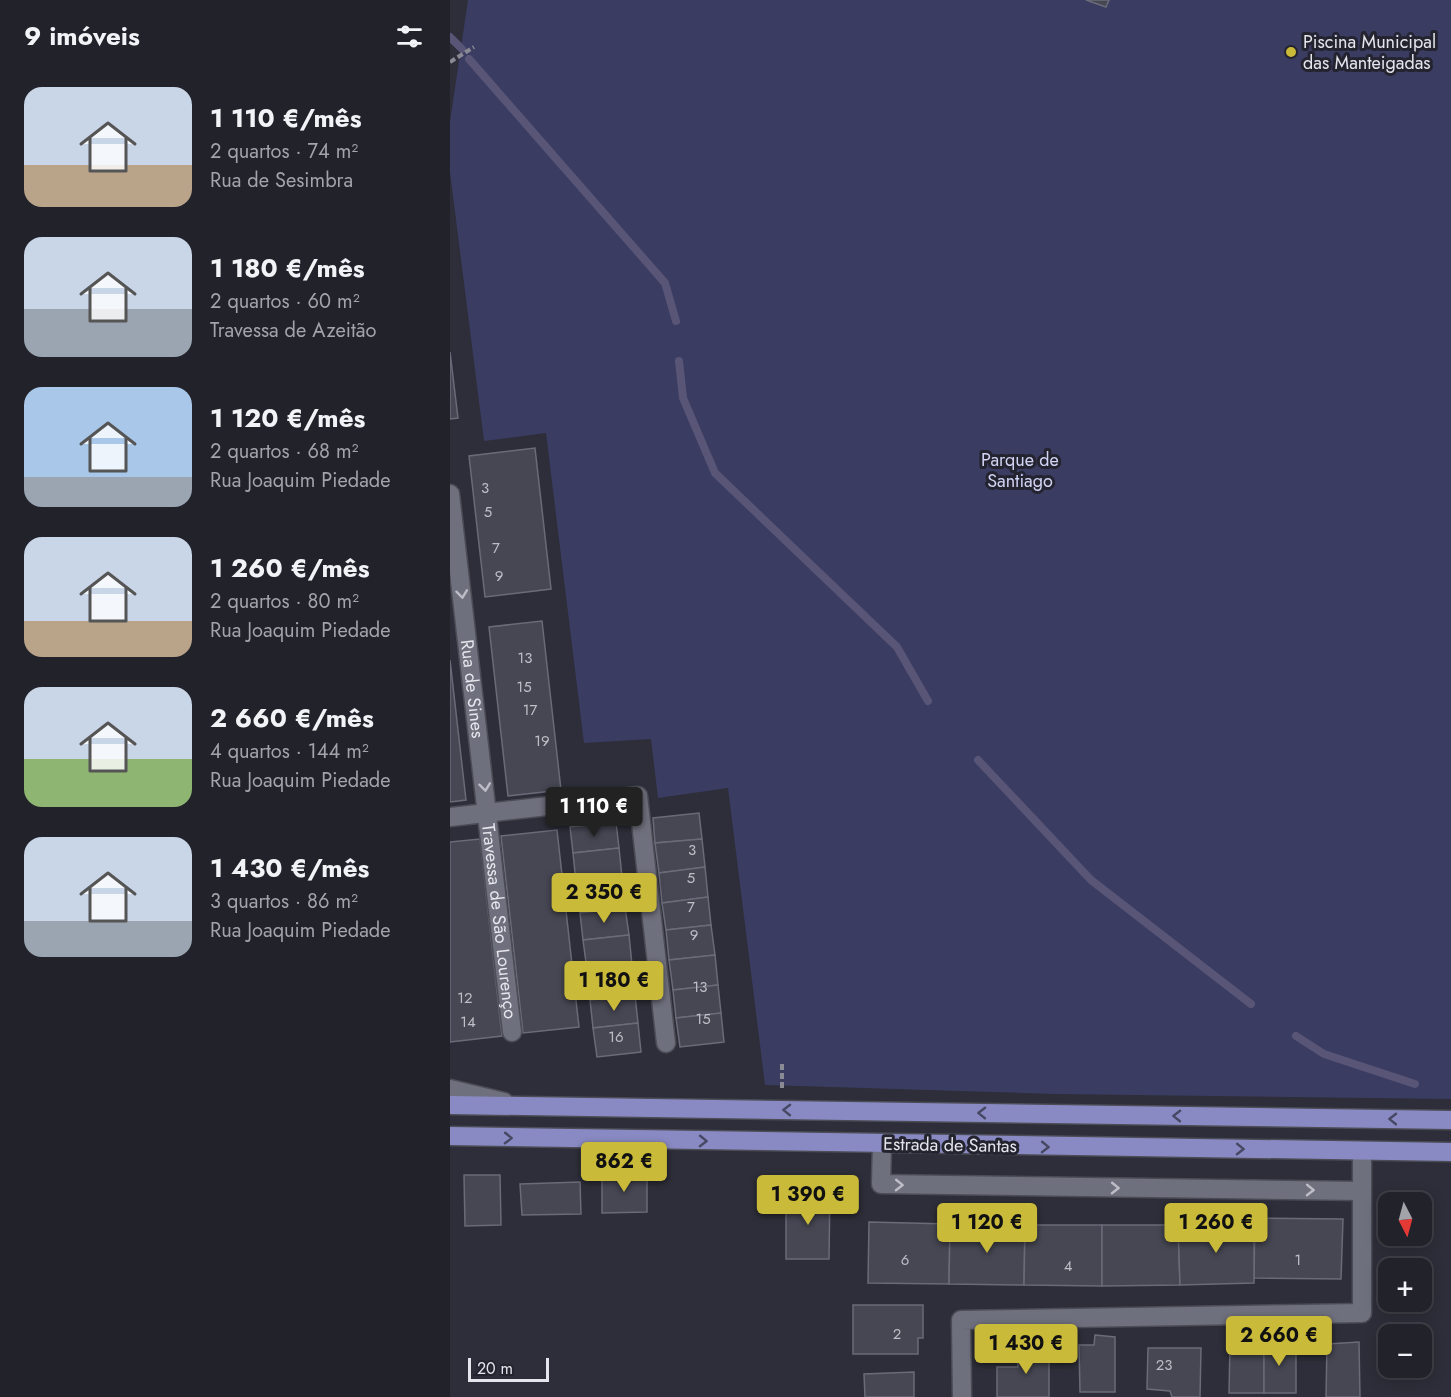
<!DOCTYPE html>
<html lang="pt">
<meta charset="utf-8">
<style>
:root{--surface:#22222b;--page:#2a2a33;--text:#f1f3f6;--muted:#a2a4a9;--line:#3f3f47;--accent:#caba3a}
body{margin:0;font-family:Jost,sans-serif;background:var(--page);color:var(--text);height:100vh;display:flex;flex-direction:column;font-size:22px;white-space:nowrap}
*{box-sizing:border-box;margin:0}
p{font-size:20px;color:var(--muted)}
.icon{flex:none;width:33px;height:33px;fill:none;stroke:currentColor;stroke-width:2;stroke-linecap:round;stroke-linejoin:round}
.map{position:relative;flex:1;overflow:hidden}
.sheet{display:flex;flex-direction:column;background:var(--surface);width:450px}
.sheet>*{flex:none}
.needle{width:39px;rotate:174deg}
.fabs{position:absolute;left:928px;top:1192px;display:grid;gap:12px}
.fabs a{display:grid;place-items:center;width:54px;height:54px;border-radius:12px;background:var(--surface);box-shadow:0 3px 15px #0003,0 0 0 2px var(--line);font-size:30px}
.scale{position:absolute;left:18px;bottom:15px;width:81px;box-sizing:border-box;padding-left:6px;border:3px solid #e5e6ed;border-top:0;font-size:16px;line-height:21px;white-space:nowrap;color:#e5e6ed;-webkit-text-stroke:4px #23242f;paint-order:stroke}
.price{position:absolute;translate:-50% -51px;padding:0 14px;border-radius:6px;background:var(--accent);color:#111;font-size:20px;line-height:39px;filter:drop-shadow(0 2px 3px #0008)}
.price::after{content:'';position:absolute;left:50%;top:36px;width:18px;height:14px;margin-left:-9px;background:inherit;clip-path:polygon(0 0,100% 0,50% 100%)}
.price.current{background:#222;color:#fff}
ul{padding:0;list-style:none}
li{display:flex;align-items:center;gap:18px;height:150px;padding:0 24px}
li span{display:grid;place-items:center;flex:none;width:168px;height:120px;border-radius:18px;color:#555}
li>.icon{margin-inline-start:auto}
span .icon{width:72px;height:72px;fill:#fffc;stroke-width:1}
li b{font-size:26px}
h2{display:flex;justify-content:space-between;align-items:center;height:72px;padding:0 24px;font-size:26px}
main{display:flex;flex:1;min-height:0}
.map>svg:first-child{display:block}
.green{fill:#3b3c61}
.lines{fill:none;stroke-linecap:round;stroke-linejoin:round}
.stream{stroke:#585577;stroke-width:8}
.building{fill:#464753;stroke:#6a6b78;stroke-width:1.5}
.minor-casing{stroke:#4b4c55;stroke-width:21}
.major-casing{stroke:#4b4c55;stroke-width:21}
.path{stroke:#898a93;stroke-width:4;stroke-dasharray:6 3;stroke-linecap:butt}
.minor{stroke:#6f707d;stroke-width:18}
.major{stroke:#898ac3;stroke-width:18}
.oneway{stroke:#bcbdc6}
.oneway2{stroke:#474863}
.poi-dot{fill:#caba3a;stroke:#23242f;stroke-width:2}
.labels{text-anchor:middle;stroke-width:6;stroke-linejoin:round;paint-order:stroke}
.number-label{font-size:15px;fill:#bdbec6}
.poi-label{font-size:18px;fill:#e5e6ed;stroke:#23242f;text-anchor:start}
.park-label{font-size:18px;fill:#d2d4f5;stroke:#23242f}
.street-label{font-size:18px;fill:#e5e6ed;stroke:#23242f}
</style>
<main>
<section class="sheet">
<h2>9 imóveis<svg class="icon" aria-label="filters" viewBox="0 0 24 24"><path d="M4 7h16M4 17h16"/><circle cx="9" cy="7" r="2"/><circle cx="15" cy="17" r="2"/></svg></h2>
<ul>
<li><span style="background:linear-gradient(#c9d6e8 65%,#b9a48a 0)"><svg class="icon" aria-label="home" viewBox="0 0 24 24"><path d="M3 11l9-7 9 7M6 9v11h12V9"/></svg></span><div><b>1 110 €/mês</b><p>2 quartos · 74 m²</p><p>Rua de Sesimbra</p></div></li>
<li><span style="background:linear-gradient(#c9d6e8 60%,#9aa5b1 0)"><svg class="icon" aria-label="home" viewBox="0 0 24 24"><path d="M3 11l9-7 9 7M6 9v11h12V9"/></svg></span><div><b>1 180 €/mês</b><p>2 quartos · 60 m²</p><p>Travessa de Azeitão</p></div></li>
<li><span style="background:linear-gradient(#a9c7e8 75%,#9aa5b1 0)"><svg class="icon" aria-label="home" viewBox="0 0 24 24"><path d="M3 11l9-7 9 7M6 9v11h12V9"/></svg></span><div><b>1 120 €/mês</b><p>2 quartos · 68 m²</p><p>Rua Joaquim Piedade</p></div></li>
<li><span style="background:linear-gradient(#c9d6e8 70%,#b9a48a 0)"><svg class="icon" aria-label="home" viewBox="0 0 24 24"><path d="M3 11l9-7 9 7M6 9v11h12V9"/></svg></span><div><b>1 260 €/mês</b><p>2 quartos · 80 m²</p><p>Rua Joaquim Piedade</p></div></li>
<li><span style="background:linear-gradient(#c9d6e8 60%,#8fb573 0)"><svg class="icon" aria-label="home" viewBox="0 0 24 24"><path d="M3 11l9-7 9 7M6 9v11h12V9"/></svg></span><div><b>2 660 €/mês</b><p>4 quartos · 144 m²</p><p>Rua Joaquim Piedade</p></div></li>
<li><span style="background:linear-gradient(#c9d6e8 70%,#9aa5b1 0)"><svg class="icon" aria-label="home" viewBox="0 0 24 24"><path d="M3 11l9-7 9 7M6 9v11h12V9"/></svg></span><div><b>1 430 €/mês</b><p>3 quartos · 86 m²</p><p>Rua Joaquim Piedade</p></div></li>
</ul>
</section>
<div class="map">
<svg width="1001" height="1397" viewBox="0 0 1001 1397">
<rect width="100%" height="100%" fill="#2d2e39"/>
<!-- green -->
<path class="green" d="M18,0H1001V1099L605,1094L315,1085L278,788L208,798L201,739L134,743L96,433L34,441L0,172V122Z"/>
<g class="lines">
<!-- stream -->
<g class="stream">
<path d="M0,37L12,49"/>
<path d="M19,59L215,283L226,321"/>
<path d="M229,361L233,398L265,473L447,647L478,701"/>
<path d="M528,760L641,880L801,1004"/>
<path d="M846,1036L874,1054L965,1084"/>
</g>
</g>
<!-- building -->
<g class="building">
<path d="M636,0H659L656,7Z"/>
<path d="M0,352L8,418L0,419Z"/>
<path d="M85,448L101,589L35,597L19,456Z"/>
<path d="M92,621L111,790L58,796L39,627Z"/>
<path d="M0,660L16,800L0,802Z"/>
<path d="M249,813L252,839L205,843L203,818Z"/>
<path d="M166,822L169,848L123,853L120,827Z"/>
<path d="M107,830L129,1027L73,1033L51,836Z"/>
<path d="M30,839L52,1036L0,1042V842Z"/>
<path d="M252,839L255,867L209,873L205,843Z"/>
<path d="M169,848L172,877L126,882L123,853Z"/>
<path d="M255,867L258,897L212,903L209,873Z"/>
<path d="M172,877L175,907L130,913L126,882Z"/>
<path d="M258,897L261,925L216,930L212,903Z"/>
<path d="M175,907L179,935L133,940L130,913Z"/>
<path d="M261,925L265,955L219,960L216,930Z"/>
<path d="M179,935L182,965L137,970L133,940Z"/>
<path d="M265,955L268,985L223,990L219,960Z"/>
<path d="M182,965L185,995L140,1000L137,970Z"/>
<path d="M268,985L271,1013L226,1018L223,990Z"/>
<path d="M185,995L188,1023L143,1028L140,1000Z"/>
<path d="M271,1013L274,1042L230,1047L226,1018Z"/>
<path d="M188,1023L191,1052L147,1057L143,1028Z"/>
<path d="M152,1174L197,1175V1212L152,1213Z"/>
<path d="M14,1175H50L51,1225L15,1226Z"/>
<path d="M130,1182L131,1214L72,1215L70,1184Z"/>
<path d="M352,1190H380L379,1259H336V1199H352Z"/>
<path d="M805,1218L893,1219L891,1279L804,1278Z"/>
<path d="M419,1222L500,1224L499,1284L418,1283Z"/>
<path d="M500,1224L575,1225L574,1285L499,1284Z"/>
<path d="M575,1225H652V1286L574,1285Z"/>
<path d="M652,1225H728L730,1285L652,1286Z"/>
<path d="M728,1225H804V1283L730,1285Z"/>
<path d="M403,1305H473V1338H468V1354H403Z"/>
<path d="M645,1335L665,1337V1392H630L629,1345H644Z"/>
<path d="M797,1338H814V1393H779L780,1344H797Z"/>
<path d="M814,1338H833V1349H846V1393H814Z"/>
<path d="M909,1342L910,1397H876L877,1344Z"/>
<path d="M575,1347H599V1397H547V1367H568L567,1354L575,1355Z"/>
<path d="M698,1348H751L750,1397H722L720,1391L697,1389Z"/>
<path d="M464,1372V1397H415L414,1374Z"/>
</g>
<g class="lines">
<defs>
<g id="minor">
<path id="s1" d="M0,494L62,1032"/>
<path d="M0,817L188,796L216,1043"/>
<path d="M0,1089L54,1102"/>
<path d="M432,1144L431,1184L911,1191"/>
<path d="M512,1397L511,1320L912,1313V1151"/>
</g>
<g id="major">
<path d="M0,1105L1001,1120"/>
<path d="M0,1136L1001,1152"/>
</g>
</defs>
<!-- minor casing -->
<use href="#minor" class="minor-casing"/>
<!-- major casing -->
<use href="#major" class="major-casing"/>
<!-- path -->
<g class="path">
<path d="M0,62L24,47"/>
<path d="M332,1088V1062"/>
</g>
<!-- minor -->
<use href="#minor" class="minor"/>
<!-- major -->
<use href="#major" class="major"/>
</g>
<!-- one-way arrows -->
<defs><path id="oneway-chevron" d="M-2-3.5L2.5 0L-2 3.5" fill="none" stroke-width="1.6" stroke-linecap="round" stroke-linejoin="round" transform="scale(1.5)"/></defs>
<g class="oneway">
<use href="#oneway-chevron" transform="translate(12 594) rotate(83)"/>
<use href="#oneway-chevron" transform="translate(35 787) rotate(83)"/>
<use href="#oneway-chevron" transform="translate(449 1185) rotate(1)"/>
<use href="#oneway-chevron" transform="translate(665 1188) rotate(1)"/>
<use href="#oneway-chevron" transform="translate(860 1190) rotate(1)"/>
</g>
<g class="oneway2">
<use href="#oneway-chevron" transform="translate(337 1110) rotate(-179)"/>
<use href="#oneway-chevron" transform="translate(532 1113) rotate(-179)"/>
<use href="#oneway-chevron" transform="translate(727 1116) rotate(-179)"/>
<use href="#oneway-chevron" transform="translate(943 1119) rotate(-179)"/>
<use href="#oneway-chevron" transform="translate(58 1138) rotate(1)"/>
<use href="#oneway-chevron" transform="translate(253 1141) rotate(1)"/>
<use href="#oneway-chevron" transform="translate(595 1147) rotate(1)"/>
<use href="#oneway-chevron" transform="translate(790 1149) rotate(1)"/>
</g>
<!-- markers -->
<circle class="poi-dot" cx="841" cy="52" r="6"/>
<g class="labels">
<!-- number labels -->
<g class="number-label">
<text x="35" y="493">3</text>
<text x="38" y="517">5</text>
<text x="46" y="553">7</text>
<text x="49" y="581">9</text>
<text x="75" y="663">13</text>
<text x="74" y="692">15</text>
<text x="80" y="715">17</text>
<text x="92" y="746">19</text>
<text x="242" y="855">3</text>
<text x="241" y="883">5</text>
<text x="241" y="912">7</text>
<text x="244" y="940">9</text>
<text x="250" y="992">13</text>
<text x="15" y="1003">12</text>
<text x="253" y="1024">15</text>
<text x="18" y="1027">14</text>
<text x="166" y="1042">16</text>
<text x="455" y="1265">6</text>
<text x="848" y="1265">1</text>
<text x="618" y="1271">4</text>
<text x="447" y="1339">2</text>
<text x="714" y="1370">23</text>
</g>
<!-- poi labels -->
<g class="poi-label">
<text x="853" y="48">Piscina Municipal<tspan x="853" dy="21">das Manteigadas</tspan></text>
</g>
<!-- park labels -->
<g class="park-label">
<text x="570" y="466">Parque de<tspan x="570" dy="21">Santiago</tspan></text>
</g>
<!-- street labels -->
<g class="street-label">
<text dy="6" stroke="none"><textPath href="#s1" startOffset="196">Rua de Sines</textPath></text>
<text dy="6" stroke="none"><textPath href="#s1" startOffset="430">Travessa de São Lourenço</textPath></text>
<text transform="translate(500 1145) rotate(1)" y="6">Estrada de Santas</text>
</g>
</g>
</svg>
<div class="fabs">
<a><svg class="needle" viewBox="-14 -14 28 28"><path d="M0-13l5 13h-10z" fill="#e53935"/><path d="M0 13l5-13h-10z" fill="#a2a4a9"/></svg></a>
<a>+</a>
<a>−</a>
</div>
<div class="scale">20 m</div>
<b class="price current" style="left:144px;top:838px">1 110 €</b>
<b class="price" style="left:154px;top:924px">2 350 €</b>
<b class="price" style="left:164px;top:1012px">1 180 €</b>
<b class="price" style="left:174px;top:1193px">862 €</b>
<b class="price" style="left:358px;top:1226px">1 390 €</b>
<b class="price" style="left:537px;top:1254px">1 120 €</b>
<b class="price" style="left:766px;top:1254px">1 260 €</b>
<b class="price" style="left:829px;top:1367px">2 660 €</b>
<b class="price" style="left:576px;top:1375px">1 430 €</b>
</div>
</main>
